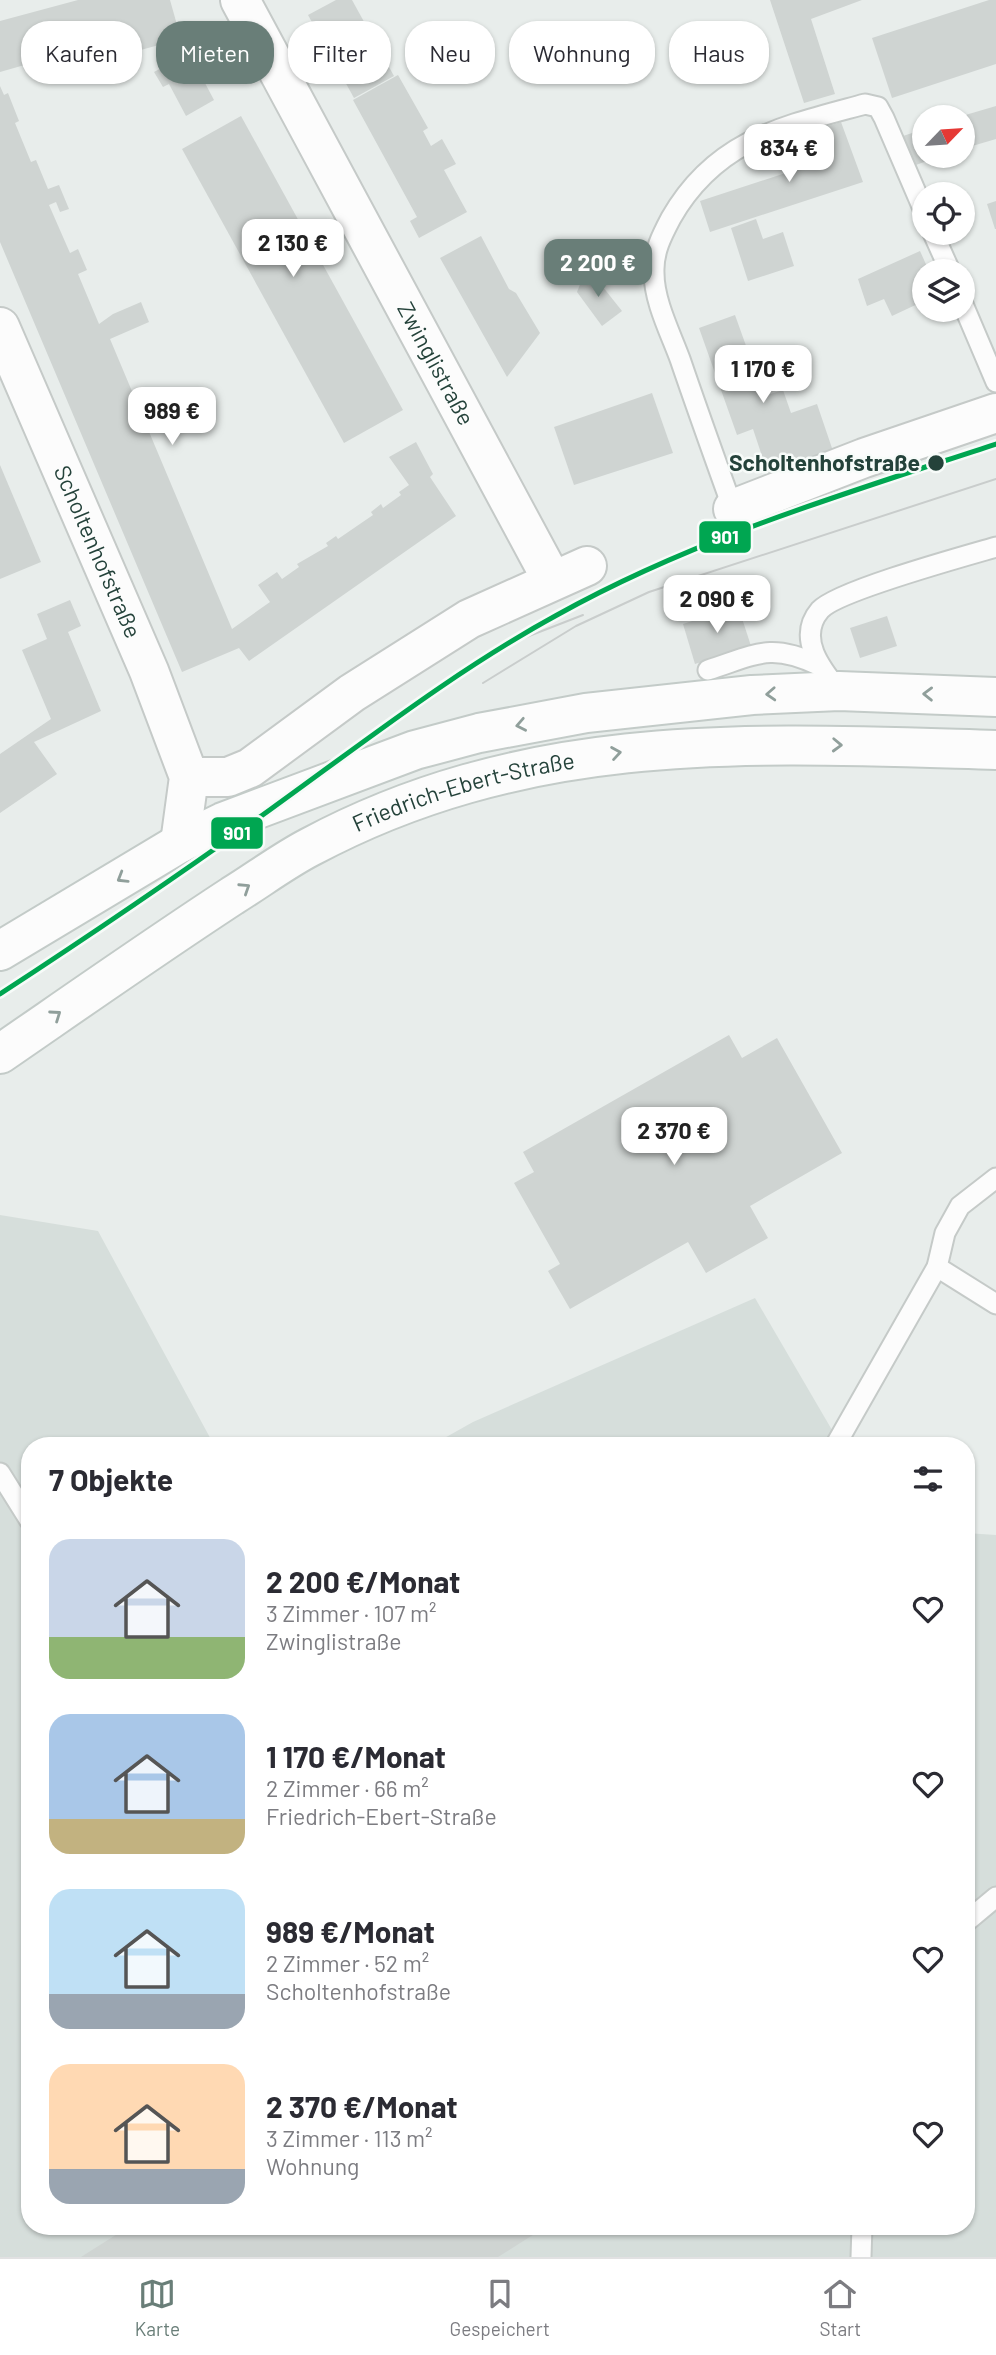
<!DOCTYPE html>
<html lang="de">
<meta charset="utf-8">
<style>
:root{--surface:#fff;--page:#f2f2f3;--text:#2b2b33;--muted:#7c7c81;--line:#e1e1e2;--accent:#697e78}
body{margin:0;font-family:Barlow,sans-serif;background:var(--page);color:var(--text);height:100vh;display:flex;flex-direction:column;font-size:26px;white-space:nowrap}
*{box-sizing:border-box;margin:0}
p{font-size:23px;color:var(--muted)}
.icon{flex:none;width:38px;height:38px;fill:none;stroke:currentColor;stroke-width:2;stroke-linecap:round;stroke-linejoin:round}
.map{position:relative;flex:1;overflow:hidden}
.sheet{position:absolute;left:21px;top:1437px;width:954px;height:798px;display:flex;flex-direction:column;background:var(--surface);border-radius:28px;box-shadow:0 2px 5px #0004}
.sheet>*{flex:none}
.banner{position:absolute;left:21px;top:21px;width:956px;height:63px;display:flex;gap:14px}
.needle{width:46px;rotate:65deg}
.buttons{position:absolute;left:912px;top:105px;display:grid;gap:14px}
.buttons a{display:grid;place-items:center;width:63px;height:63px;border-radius:50%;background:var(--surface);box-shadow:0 2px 5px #0004;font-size:35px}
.price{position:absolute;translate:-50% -60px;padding:0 16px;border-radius:14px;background:#fff;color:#222;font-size:23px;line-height:46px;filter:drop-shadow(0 2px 4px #0008)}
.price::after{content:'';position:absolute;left:50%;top:42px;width:21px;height:16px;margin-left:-10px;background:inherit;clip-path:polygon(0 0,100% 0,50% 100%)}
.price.current{background:var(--accent);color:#fff}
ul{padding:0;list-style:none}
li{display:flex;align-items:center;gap:21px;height:175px;padding:0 28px}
li span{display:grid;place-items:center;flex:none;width:196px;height:140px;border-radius:21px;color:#555}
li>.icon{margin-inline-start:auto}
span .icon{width:84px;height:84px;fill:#fffc;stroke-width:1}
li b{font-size:30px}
h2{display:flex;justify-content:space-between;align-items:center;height:84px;padding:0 28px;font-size:30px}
.tag{padding:0 24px;border-radius:28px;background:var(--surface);box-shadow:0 2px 5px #0004;font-size:24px;line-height:63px}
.tag.current{background:var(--accent);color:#fff}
.menu{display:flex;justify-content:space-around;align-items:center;height:98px;border-top:2px solid var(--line);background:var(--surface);font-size:19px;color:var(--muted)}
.menu a{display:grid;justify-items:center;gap:4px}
.menu .current{color:var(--accent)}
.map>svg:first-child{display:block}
.built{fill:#d6dedb}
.building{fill:#cfd4d2}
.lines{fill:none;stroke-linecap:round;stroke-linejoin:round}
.service-casing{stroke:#c5cac8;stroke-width:23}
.minor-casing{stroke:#c5cac8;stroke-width:42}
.secondary-casing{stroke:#c3cbc8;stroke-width:42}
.service{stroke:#fcfcfc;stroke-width:19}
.minor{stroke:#fcfcfc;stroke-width:38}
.secondary{stroke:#fcfcfc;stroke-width:38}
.tram{stroke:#c9cdcc;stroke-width:2}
.tram-1-casing{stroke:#f7fbf9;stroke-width:10}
.tram-1{stroke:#00a651;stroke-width:5}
.oneway{stroke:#909f9b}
.stop-dot{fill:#24423a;stroke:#f7fbf9;stroke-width:2.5}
.labels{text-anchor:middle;stroke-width:5;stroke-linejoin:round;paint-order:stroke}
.street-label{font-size:23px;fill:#24423a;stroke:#f7fbf9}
.stop-label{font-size:23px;font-weight:bold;fill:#24423a;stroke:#f7fbf9;text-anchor:end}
.line-badge{stroke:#f7fbf9;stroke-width:2.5}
.badge-label{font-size:19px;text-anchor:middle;font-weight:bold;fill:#fff}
</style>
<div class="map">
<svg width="996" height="2257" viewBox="0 0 996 2257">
<rect width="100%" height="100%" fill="#e8edeb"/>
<!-- built -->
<g class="built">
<path d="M0,1215L98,1231L214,1445L30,1446V2226H966V1533L996,1535V2257H0Z"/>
<path d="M755,1298L832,1430L824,1445H432L473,1422Z"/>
</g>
<!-- building -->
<g class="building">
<path d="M78,0H170L181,39L71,69L67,59L29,68L28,64L0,72V21Z"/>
<path d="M336,0H352L394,76L354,98L308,15Z"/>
<path d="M770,0H862L811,19L835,94L804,103Z"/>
<path d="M989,0H996V64L892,98L872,38Z"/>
<path d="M189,53L214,100L186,116L169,84L163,87L154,72Z"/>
<path d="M398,75L428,128L423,131L431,146L442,139L456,164L444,170L467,212L419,238L410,221L417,217L353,100Z"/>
<path d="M0,86L4,95L8,93L19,121L15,123L31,162L36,160L48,189L59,185L69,209L60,212L56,202L49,205L70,253L78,249L87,270L78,274L99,324L113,314L141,302L149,322L110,339L232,629L270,602L258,585L277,572L282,579L299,567L297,564L328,546L326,543L336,536L338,539L373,515L371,512L381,504L383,508L401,495L399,492L409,485L389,457L416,442L433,474L430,477L456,516L249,661L239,648L182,672L0,242Z"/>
<path d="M996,106V139L962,149V116Z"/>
<path d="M241,116L403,410L344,443L182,149Z"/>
<path d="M841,122L863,182L710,232L700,201L822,161L812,131Z"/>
<path d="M924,129V156H941L913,166L903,136Z"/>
<path d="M996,201V229H995L987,204Z"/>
<path d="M756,219L763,239L783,232L794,266L748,281L731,228Z"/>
<path d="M481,236L509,289L516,293L540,333L507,377L440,258Z"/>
<path d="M920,251L929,271H924V301L892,316L884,299L867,306L858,279Z"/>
<path d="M587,267L622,311L602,326L577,292Z"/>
<path d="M735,315L764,396L783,390L791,413L817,404L834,454L769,477L753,429L737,435L699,328Z"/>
<path d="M652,393L673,453L574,485L554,427Z"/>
<path d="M0,465L41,562L0,579Z"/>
<path d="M70,600L81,626L68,632L101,711L34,742L57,774L0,813V754L51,719L22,650L47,639L37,614Z"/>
<path d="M738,606L751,646L695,664L683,624Z"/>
<path d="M887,616L897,646L860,658L850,628Z"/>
<path d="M729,1035L742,1058L777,1038L842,1153L750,1206L768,1238L706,1273L688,1242L570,1309L548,1271L560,1264L514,1183L534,1172L523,1152Z"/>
<path d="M130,2226H547L498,2257H81Z"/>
</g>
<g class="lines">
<defs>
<g id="service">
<path d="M933,233L950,271"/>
<path d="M962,302L996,382"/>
<path d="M733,509C715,459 697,409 680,359C670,332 654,301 654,273C653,252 662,235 671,218C716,139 784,126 865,104L878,107L884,118L924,211"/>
<path d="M708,670C755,655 770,642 818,665"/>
<path d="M839,691C822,670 796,638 820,610C837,591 965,556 996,547"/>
<path d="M937,1267L996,1304"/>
<path d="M835,1446L937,1267L945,1233L960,1206L996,1178"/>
<path d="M0,1473L30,1521"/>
<path d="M966,1922L996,1897"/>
<path d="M861,2257L862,2226"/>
</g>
<g id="minor">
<path id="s1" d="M240,0L552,580"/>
<path id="s2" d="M0,327L149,671L189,777L180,843"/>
<path d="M733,509L864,458L996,413"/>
<path d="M189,777H228L250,768L352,693L469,619L587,566"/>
</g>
<g id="secondary">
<path d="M0,951L180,843L223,822L415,750L479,733L586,713L752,695L839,691L996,697"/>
<path id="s3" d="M0,1054C77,1001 154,947 232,896C258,880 283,861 310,847C531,729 754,743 996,750"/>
</g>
</defs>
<!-- service casing -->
<use href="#service" class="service-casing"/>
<!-- minor casing -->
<use href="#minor" class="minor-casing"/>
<!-- secondary casing -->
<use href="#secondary" class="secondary-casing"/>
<!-- service -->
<use href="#service" class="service"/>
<!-- minor -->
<use href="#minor" class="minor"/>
<!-- secondary -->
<use href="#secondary" class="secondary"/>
<!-- tram -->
<g class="tram">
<path d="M511,643L583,615"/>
<path d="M483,683L576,626L649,592L996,479"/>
</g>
<defs>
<path id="tram-1" d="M0,994C92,934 182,873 271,809C364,742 456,670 557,615C695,538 847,493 996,444"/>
</defs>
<!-- tram-1 casing -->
<use href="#tram-1" class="tram-1-casing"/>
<!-- tram-1 -->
<use href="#tram-1" class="tram-1"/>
</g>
<!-- one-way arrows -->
<defs><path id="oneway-chevron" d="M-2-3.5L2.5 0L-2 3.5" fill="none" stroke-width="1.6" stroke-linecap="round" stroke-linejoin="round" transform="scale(1.75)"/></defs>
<g class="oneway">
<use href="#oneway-chevron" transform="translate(771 694) rotate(177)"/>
<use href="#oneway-chevron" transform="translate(928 694) rotate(-179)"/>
<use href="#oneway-chevron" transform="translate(521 725) rotate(169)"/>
<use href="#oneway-chevron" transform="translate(837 745) rotate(2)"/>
<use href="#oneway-chevron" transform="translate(616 753) rotate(-9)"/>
<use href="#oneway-chevron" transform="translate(122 878) rotate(149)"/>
<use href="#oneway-chevron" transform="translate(245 888) rotate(-33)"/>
<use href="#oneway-chevron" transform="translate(56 1015) rotate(-35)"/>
</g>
<!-- markers -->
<circle class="stop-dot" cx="936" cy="463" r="9"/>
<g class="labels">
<!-- street labels -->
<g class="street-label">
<text dy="8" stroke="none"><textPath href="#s1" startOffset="413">Zwinglistraße</textPath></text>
<text dy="8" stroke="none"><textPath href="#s2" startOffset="245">Scholtenhofstraße</textPath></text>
<text dy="8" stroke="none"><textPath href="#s3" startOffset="537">Friedrich-Ebert-Straße</textPath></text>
</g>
<!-- stop labels -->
<g class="stop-label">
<text x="920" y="471">Scholtenhofstraße</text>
</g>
</g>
<g class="line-badge">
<rect x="698" y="520" width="54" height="34" rx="7" fill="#00a651"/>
<rect x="210" y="816" width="54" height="34" rx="7" fill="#00a651"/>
</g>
<g class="badge-label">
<text x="725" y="544">901</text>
<text x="237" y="840">901</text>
</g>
</svg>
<div class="buttons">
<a><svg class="needle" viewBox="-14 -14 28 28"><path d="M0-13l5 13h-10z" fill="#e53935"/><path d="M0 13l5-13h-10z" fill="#7c7c81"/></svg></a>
<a><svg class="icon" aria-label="locate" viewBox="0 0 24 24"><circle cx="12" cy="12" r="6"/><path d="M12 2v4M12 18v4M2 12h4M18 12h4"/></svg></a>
<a><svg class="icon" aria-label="layers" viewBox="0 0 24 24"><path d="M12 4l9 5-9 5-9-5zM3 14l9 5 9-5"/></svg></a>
</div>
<b class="price" style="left:789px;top:184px">834 €</b>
<b class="price" style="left:293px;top:279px">2 130 €</b>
<b class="price current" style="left:598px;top:299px">2 200 €</b>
<b class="price" style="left:763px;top:405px">1 170 €</b>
<b class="price" style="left:172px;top:447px">989 €</b>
<b class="price" style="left:717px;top:635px">2 090 €</b>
<b class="price" style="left:674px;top:1167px">2 370 €</b>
<div class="banner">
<a class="tag">Kaufen</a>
<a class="tag current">Mieten</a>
<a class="tag">Filter</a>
<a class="tag">Neu</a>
<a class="tag">Wohnung</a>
<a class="tag">Haus</a>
</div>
<section class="sheet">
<h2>7 Objekte<svg class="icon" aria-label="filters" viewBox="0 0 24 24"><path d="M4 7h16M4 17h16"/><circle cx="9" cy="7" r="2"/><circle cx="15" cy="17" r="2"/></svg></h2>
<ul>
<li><span style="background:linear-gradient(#c9d6e8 70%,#8fb573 0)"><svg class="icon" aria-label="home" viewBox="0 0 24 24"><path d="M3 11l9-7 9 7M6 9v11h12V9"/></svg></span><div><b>2 200 €/Monat</b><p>3 Zimmer · 107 m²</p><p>Zwinglistraße</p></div><svg class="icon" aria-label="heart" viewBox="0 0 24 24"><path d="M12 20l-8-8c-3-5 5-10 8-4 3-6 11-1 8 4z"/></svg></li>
<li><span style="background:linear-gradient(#a9c7e8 75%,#c2b280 0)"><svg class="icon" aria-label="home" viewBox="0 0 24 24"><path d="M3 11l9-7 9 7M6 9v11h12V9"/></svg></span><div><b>1 170 €/Monat</b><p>2 Zimmer · 66 m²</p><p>Friedrich-Ebert-Straße</p></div><svg class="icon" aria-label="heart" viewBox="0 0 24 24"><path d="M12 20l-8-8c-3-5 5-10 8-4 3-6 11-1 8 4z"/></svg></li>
<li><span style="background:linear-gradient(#bfe0f5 75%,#9aa5b1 0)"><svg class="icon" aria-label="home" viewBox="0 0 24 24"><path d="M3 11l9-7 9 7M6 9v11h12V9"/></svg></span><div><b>989 €/Monat</b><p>2 Zimmer · 52 m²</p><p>Scholtenhofstraße</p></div><svg class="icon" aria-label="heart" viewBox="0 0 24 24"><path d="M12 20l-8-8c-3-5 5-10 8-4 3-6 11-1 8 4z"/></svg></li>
<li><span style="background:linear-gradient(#ffd9b3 75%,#9aa5b1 0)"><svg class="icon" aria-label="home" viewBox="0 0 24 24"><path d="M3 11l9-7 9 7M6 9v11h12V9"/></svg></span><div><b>2 370 €/Monat</b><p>3 Zimmer · 113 m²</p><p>Wohnung</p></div><svg class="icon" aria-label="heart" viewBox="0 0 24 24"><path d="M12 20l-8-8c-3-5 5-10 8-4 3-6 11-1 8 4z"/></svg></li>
</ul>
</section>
</div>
<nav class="menu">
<a class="current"><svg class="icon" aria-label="map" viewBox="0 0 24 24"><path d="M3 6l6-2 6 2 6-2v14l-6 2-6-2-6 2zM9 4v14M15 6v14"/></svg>Karte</a>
<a><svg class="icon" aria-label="saved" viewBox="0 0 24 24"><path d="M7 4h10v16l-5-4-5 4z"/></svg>Gespeichert</a>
<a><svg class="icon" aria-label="home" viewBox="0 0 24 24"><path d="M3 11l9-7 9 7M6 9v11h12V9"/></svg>Start</a>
</nav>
